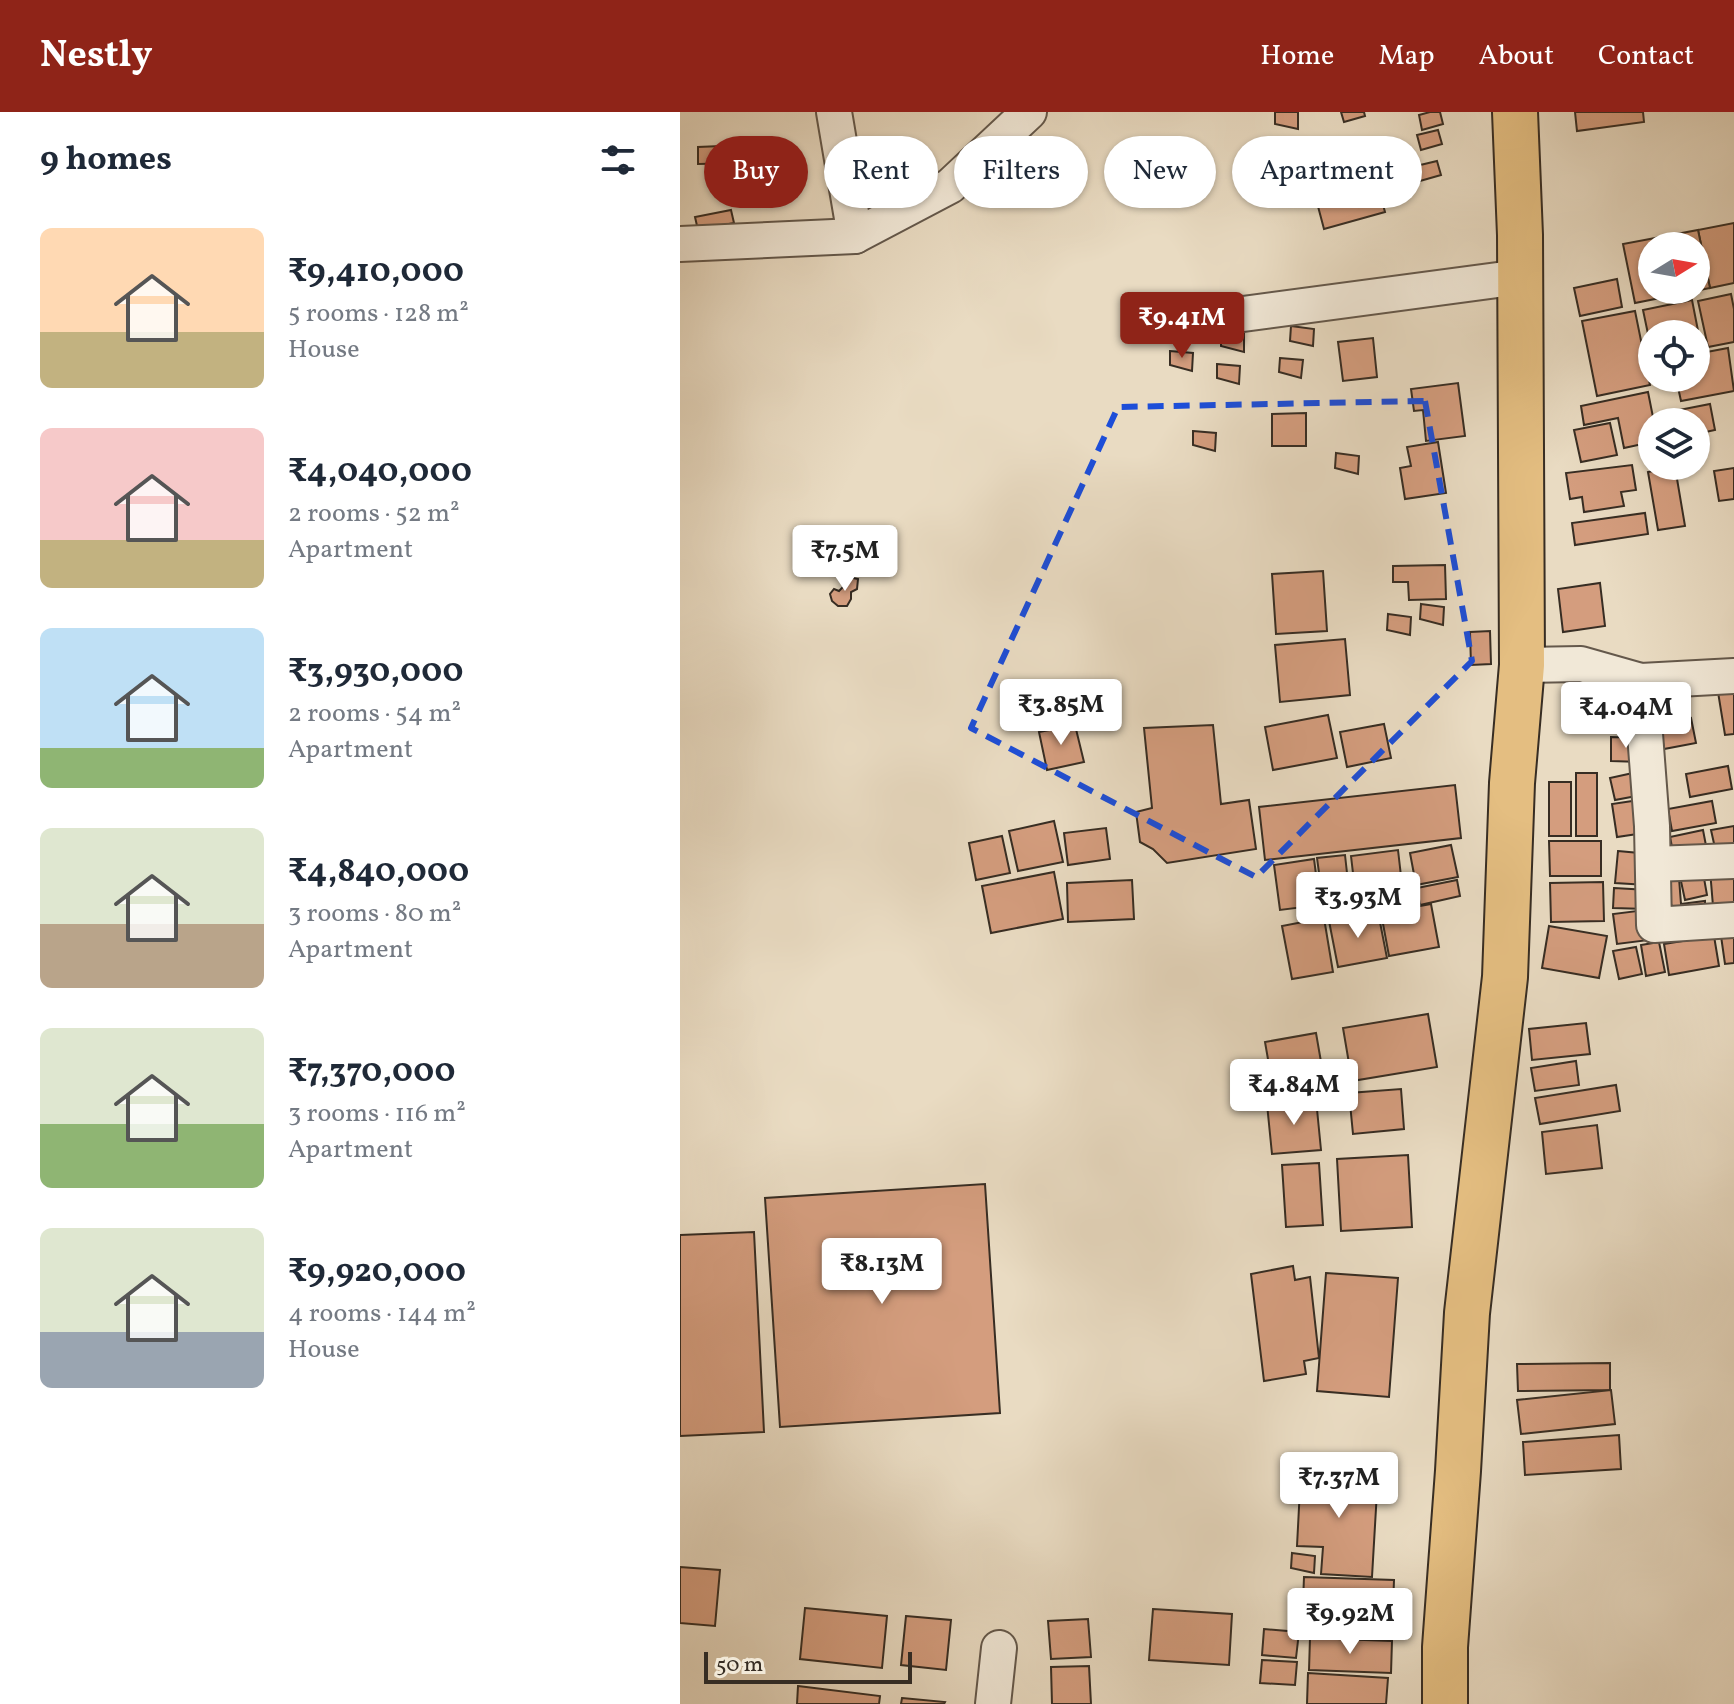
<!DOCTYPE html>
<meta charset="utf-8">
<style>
:root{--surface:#fff;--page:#f6f6f7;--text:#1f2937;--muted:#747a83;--accent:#8f2418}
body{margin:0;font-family:Vollkorn,serif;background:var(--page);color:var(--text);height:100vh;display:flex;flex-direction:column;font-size:30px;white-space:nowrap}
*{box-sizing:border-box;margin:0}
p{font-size:26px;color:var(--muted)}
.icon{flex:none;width:44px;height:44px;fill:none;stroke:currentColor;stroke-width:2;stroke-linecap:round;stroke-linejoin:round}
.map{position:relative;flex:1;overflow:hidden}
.panel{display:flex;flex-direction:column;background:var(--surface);width:680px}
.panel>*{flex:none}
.top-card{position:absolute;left:24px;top:24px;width:760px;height:72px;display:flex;gap:16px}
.needle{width:52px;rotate:79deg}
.controls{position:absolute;left:958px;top:120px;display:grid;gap:16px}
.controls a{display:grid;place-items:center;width:72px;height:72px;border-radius:50%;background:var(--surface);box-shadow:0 2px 6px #0004;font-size:40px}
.scale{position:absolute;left:24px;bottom:20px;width:208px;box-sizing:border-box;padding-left:8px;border:4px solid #372d23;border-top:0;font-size:22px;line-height:28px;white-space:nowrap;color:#372d23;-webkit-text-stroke:6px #f1e8d7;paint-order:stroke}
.price{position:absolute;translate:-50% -68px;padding:0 18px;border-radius:8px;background:#fff;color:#222;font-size:26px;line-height:52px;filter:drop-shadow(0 2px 4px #0008)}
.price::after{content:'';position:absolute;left:50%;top:48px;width:24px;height:18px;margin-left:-12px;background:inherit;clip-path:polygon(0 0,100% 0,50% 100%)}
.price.selected{background:var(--accent);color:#fff}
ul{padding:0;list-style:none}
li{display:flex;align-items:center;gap:24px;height:200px;padding:0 40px}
li span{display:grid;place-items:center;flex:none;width:224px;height:160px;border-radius:12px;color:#555}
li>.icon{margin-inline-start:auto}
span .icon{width:96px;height:96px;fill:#fffc;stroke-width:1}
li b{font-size:34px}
h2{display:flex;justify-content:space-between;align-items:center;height:96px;padding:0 40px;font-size:34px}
.tag{padding:0 28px;border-radius:36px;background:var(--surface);box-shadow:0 2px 6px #0004;font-size:28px;line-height:72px}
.tag.selected{background:var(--accent);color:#fff}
header{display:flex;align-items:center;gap:48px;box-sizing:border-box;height:112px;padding:0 40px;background:var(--accent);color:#fff}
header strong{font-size:38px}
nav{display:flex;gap:44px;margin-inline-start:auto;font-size:28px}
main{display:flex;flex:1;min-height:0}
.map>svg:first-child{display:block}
.building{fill:#d49d7e;stroke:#372d23;stroke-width:2;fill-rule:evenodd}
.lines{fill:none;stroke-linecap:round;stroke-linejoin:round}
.minor-casing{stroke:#64584b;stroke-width:38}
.major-casing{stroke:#372d23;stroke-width:48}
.minor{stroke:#f1e8d7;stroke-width:34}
.major{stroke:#e4be81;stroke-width:44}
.marked{fill:none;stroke:#1d4ed8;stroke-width:6;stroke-dasharray:16 10;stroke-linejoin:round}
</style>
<header>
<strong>Nestly</strong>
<nav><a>Home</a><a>Map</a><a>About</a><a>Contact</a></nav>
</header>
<main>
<section class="panel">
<h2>9 homes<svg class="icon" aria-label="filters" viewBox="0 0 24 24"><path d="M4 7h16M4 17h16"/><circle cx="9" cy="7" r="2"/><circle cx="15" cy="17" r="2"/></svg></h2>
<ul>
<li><span style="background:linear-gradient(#ffd9b3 65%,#c2b280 0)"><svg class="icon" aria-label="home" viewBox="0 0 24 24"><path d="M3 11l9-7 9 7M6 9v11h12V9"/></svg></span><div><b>₹9,410,000</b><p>5 rooms · 128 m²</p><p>House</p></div></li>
<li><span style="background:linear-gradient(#f6c9c9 70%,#c2b280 0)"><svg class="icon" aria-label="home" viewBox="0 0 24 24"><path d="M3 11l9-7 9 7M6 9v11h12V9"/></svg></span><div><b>₹4,040,000</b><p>2 rooms · 52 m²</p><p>Apartment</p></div></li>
<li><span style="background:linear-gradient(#bfe0f5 75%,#8fb573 0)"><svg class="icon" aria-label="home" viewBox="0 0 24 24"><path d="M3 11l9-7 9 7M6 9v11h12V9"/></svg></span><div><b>₹3,930,000</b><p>2 rooms · 54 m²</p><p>Apartment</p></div></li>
<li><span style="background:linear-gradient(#dfe7d0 60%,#b9a48a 0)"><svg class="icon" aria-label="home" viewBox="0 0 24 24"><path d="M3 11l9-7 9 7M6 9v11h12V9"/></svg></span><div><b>₹4,840,000</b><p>3 rooms · 80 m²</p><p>Apartment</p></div></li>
<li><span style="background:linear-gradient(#dfe7d0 60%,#8fb573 0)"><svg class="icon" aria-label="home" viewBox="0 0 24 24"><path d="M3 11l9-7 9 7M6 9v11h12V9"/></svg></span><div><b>₹7,370,000</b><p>3 rooms · 116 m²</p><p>Apartment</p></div></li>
<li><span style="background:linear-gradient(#dfe7d0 65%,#9aa5b1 0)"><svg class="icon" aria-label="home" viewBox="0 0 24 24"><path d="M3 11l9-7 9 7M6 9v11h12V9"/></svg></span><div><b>₹9,920,000</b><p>4 rooms · 144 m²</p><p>House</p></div></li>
</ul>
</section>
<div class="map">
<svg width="1054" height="1592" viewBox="0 0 1054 1592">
<rect width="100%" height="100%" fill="#e9dbc2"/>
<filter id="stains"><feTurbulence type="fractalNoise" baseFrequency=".0025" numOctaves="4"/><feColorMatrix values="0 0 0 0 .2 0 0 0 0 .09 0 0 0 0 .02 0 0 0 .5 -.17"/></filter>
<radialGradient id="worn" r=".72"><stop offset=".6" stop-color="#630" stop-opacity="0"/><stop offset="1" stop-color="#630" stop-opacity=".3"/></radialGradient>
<!-- building -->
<g class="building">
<path d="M595,0H618V17L595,12Z"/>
<path d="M661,0H684L685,4L664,10Z"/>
<path d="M750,0H760L763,12L742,18L739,3Z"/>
<path d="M895,0H963L964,10L897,19Z"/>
<path d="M758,18L762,32L741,38L737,23Z"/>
<path d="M65,33V51L18,52V35Z"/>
<path d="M757,49L761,63L740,69L736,54Z"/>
<path d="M692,52L705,100L644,117L631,68Z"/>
<path d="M658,73L681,76L680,94L658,88Z"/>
<path d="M51,98L54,111L18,118L15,105Z"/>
<path d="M1054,111V171L1030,176L1018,118Z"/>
<path d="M1018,118L1030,176L955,191L943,132ZM972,134H1016V178H972Z"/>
<path d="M937,167L942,195L900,204L894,176Z"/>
<path d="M1051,182L1054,197V230L1028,235L1018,189Z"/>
<path d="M1012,188L1021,234L1016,235V222H972V241L963,198Z"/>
<path d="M955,199L970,273L917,284L902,209Z"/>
<path d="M611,214L634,217L633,234L610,229Z"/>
<path d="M541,220L564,222V240L541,234Z"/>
<path d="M693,226L697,265L663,269L658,230Z"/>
<path d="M1048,236L1054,279L1001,289L996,266H1016V242Z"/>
<path d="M490,239L513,241L512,259L490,253Z"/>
<path d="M600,246L623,248L621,266L599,260Z"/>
<path d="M537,252L560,254L559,272L537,266Z"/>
<path d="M778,271L785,324L746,329L743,298L734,299L731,277Z"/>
<path d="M968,280L974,310L972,330L944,336L938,306L904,313L901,294Z"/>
<path d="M1030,292L1035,318L1016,322V310H1002L999,298Z"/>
<path d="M626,301V334H592V302Z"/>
<path d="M930,311L937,343L901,350L894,318Z"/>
<path d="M513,319L536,321L535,339L513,333Z"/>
<path d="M758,330L766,381L725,387L720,356L731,354L727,335Z"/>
<path d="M656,341L679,344L678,362L655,356Z"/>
<path d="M952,353L956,378L941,380L944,394L904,400L902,385L890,387L886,361Z"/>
<path d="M995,355L1005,414L978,418L968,360Z"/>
<path d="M1054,356V387L1039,389L1034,359Z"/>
<path d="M965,401L968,422L895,433L892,411Z"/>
<path d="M765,453L766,487L729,488L728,470H713V454Z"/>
<path d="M643,459L647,519L596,522L592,462Z"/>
<path d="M168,465L178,467L177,477L171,480V487L167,494H158L152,489L150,482L154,477L159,479L163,475Z"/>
<path d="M920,471L925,514L883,520L878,477Z"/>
<path d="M741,492L764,495L763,513L740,507Z"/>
<path d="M708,502L731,505L730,523L707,518Z"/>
<path d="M810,519L811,552L791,553L790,520Z"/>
<path d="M665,527L670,583L600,590L595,533Z"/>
<path d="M955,572L961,599L936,605L929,578Z"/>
<path d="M997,576L1001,599L981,603L977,580Z"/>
<path d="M1054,577V622L1045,623L1038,580Z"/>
<path d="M648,603L657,646L593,658L585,615Z"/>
<path d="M1011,606L1016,631L984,637L980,611Z"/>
<path d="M704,612L711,646L667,655L660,620Z"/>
<path d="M395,613L404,650L367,658L359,620Z"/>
<path d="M533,613L541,692L569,688L576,737L487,751L473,737L460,730L456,700L472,696L464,616Z"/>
<path d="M931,625L961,626V650L931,649Z"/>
<path d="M1048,654L1052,677L1010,685L1006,662Z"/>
<path d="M962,659L967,682L935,688L930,666Z"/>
<rect x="896" y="661" width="21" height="63"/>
<rect x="869" y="670" width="22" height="54"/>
<path d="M775,673L781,726L585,748L579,695Z"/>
<path d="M966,687L971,720L937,725L932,692Z"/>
<path d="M1032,689L1036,711L992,719L988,697Z"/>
<path d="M374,709L383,750L338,759L329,719Z"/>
<path d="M1054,714V741L1037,745L1031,718Z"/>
<path d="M426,716L430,747L388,753L384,721Z"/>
<path d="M1023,718L1028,744L995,750L990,725Z"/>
<path d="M322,724L330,761L296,768L289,731Z"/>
<path d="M869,729H921V764H870Z"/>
<path d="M771,733L778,765L736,773L730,741Z"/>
<path d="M718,738L724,790L677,795L671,744Z"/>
<path d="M938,739L970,742L967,773L935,771Z"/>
<path d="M665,743L670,788L643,791L637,746Z"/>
<path d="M634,747L640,793L600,798L594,753Z"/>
<path d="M1022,755L1027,783L1005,788L999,760Z"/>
<path d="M1054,756V792L1033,794L1030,758Z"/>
<path d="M374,760L383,807L311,821L302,774Z"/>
<path d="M978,766H999L1001,792L1025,789V808L979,811Z"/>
<path d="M452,768L454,807L388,810L387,771Z"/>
<path d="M777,768L780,784L740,793L737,776Z"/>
<path d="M923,770L924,809L871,810L870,771Z"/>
<path d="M934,776L968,778L967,797L933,796Z"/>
<path d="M751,792L759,835L709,844L701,801Z"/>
<path d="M965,798L969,828L937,832L933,802Z"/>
<path d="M698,800L707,846L658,855L649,809Z"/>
<path d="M644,806L653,860L612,867L602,814Z"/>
<path d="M869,814L927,824L919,866L862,856Z"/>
<path d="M1054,822V851L1045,852L1041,824Z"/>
<path d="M1034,824L1039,854L989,863L984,832Z"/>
<path d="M979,830L985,860L966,864L961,833Z"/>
<path d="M956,835L962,862L939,867L933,839Z"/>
<path d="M748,902L757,955L672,969L663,916Z"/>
<path d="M906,911L910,942L852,948L849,917Z"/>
<path d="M636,921L644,967L593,976L585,930Z"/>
<path d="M896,949L899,973L855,979L851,956Z"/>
<path d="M936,973L940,999L860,1012L855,986Z"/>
<path d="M721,977L724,1017L673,1022L669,981Z"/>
<path d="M636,987L641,1038L592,1042L587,992Z"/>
<path d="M917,1013L922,1056L866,1062L862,1020Z"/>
<path d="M728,1043L732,1115L661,1119L657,1047Z"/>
<path d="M639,1051L643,1113L606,1115L602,1053Z"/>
<path d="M305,1072L320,1301L100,1315L85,1086Z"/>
<path d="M74,1120L84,1320L0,1324V1123Z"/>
<path d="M613,1154L615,1168L630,1165L639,1246L624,1249L626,1262L584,1269L571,1162Z"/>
<path d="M646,1161L718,1166L709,1285L637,1279Z"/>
<path d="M930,1251V1278L838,1279L837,1252Z"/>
<path d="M931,1278L935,1312L841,1322L837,1288Z"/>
<path d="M939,1323L941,1357L845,1363L843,1330Z"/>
<path d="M621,1357L698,1362L692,1465L641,1462L643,1435L617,1434Z"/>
<path d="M612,1441L635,1444L634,1461L611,1456Z"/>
<path d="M0,1455L40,1458L35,1514L0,1511Z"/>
<path d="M624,1465L714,1468L713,1495L623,1491Z"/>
<path d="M125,1496L207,1504L202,1556L120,1547Z"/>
<path d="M473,1497L552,1502L549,1553L469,1548Z"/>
<path d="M622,1497L713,1498V1523L622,1521Z"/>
<path d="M226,1504L271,1508L266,1558L221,1553Z"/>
<path d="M408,1507L411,1545L371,1547L368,1509Z"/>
<path d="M584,1517L619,1520L616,1546L582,1543Z"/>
<path d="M630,1526L712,1529L711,1561L629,1558Z"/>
<path d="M582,1548L617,1550L615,1573L580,1571Z"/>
<path d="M409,1554L411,1592H372L371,1555Z"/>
<path d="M628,1561L708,1566L706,1592H627Z"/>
<path d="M118,1574L200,1584L199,1592H117Z"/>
<path d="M222,1586L265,1590L264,1592H221Z"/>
</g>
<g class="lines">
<defs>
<g id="minor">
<path d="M154,0L175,124"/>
<path d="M0,132L175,124L270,74L349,0"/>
<path d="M503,210L840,165"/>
<path d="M842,553L901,552L961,569L972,714L974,813L1054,808"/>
<path d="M961,569L1054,564"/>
<path d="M973,752L1054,749"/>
<path d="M313,1592L319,1536"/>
</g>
<path id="major" d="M765,1592V1535L778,1359L787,1201L825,865L832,671L842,553L840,123L835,0"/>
</defs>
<!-- minor casing -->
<use href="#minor" class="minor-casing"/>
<!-- major casing -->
<use href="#major" class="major-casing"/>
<!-- minor -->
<use href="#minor" class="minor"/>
<!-- major -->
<use href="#major" class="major"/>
</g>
<!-- marked area -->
<path class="marked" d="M745,289L792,549L576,765L291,616L438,295Z"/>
<rect width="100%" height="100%" filter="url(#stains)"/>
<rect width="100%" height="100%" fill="url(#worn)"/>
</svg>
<div class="controls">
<a><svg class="needle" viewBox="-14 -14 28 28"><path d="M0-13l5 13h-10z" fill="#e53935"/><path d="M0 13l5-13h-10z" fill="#747a83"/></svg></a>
<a><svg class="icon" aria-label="locate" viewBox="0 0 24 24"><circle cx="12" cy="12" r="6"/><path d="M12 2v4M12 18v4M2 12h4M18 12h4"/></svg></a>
<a><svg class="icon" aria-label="layers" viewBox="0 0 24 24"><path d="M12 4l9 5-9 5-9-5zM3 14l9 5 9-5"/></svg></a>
</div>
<div class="scale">50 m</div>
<b class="price selected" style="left:502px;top:248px">₹9.41M</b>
<b class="price" style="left:165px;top:481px">₹7.5M</b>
<b class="price" style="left:381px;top:635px">₹3.85M</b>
<b class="price" style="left:946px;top:638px">₹4.04M</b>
<b class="price" style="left:678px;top:828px">₹3.93M</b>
<b class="price" style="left:614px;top:1015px">₹4.84M</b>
<b class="price" style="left:202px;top:1194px">₹8.13M</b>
<b class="price" style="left:659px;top:1408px">₹7.37M</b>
<b class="price" style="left:670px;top:1544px">₹9.92M</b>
<div class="top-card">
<a class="tag selected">Buy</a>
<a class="tag">Rent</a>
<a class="tag">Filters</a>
<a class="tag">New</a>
<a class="tag">Apartment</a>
</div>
</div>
</main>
